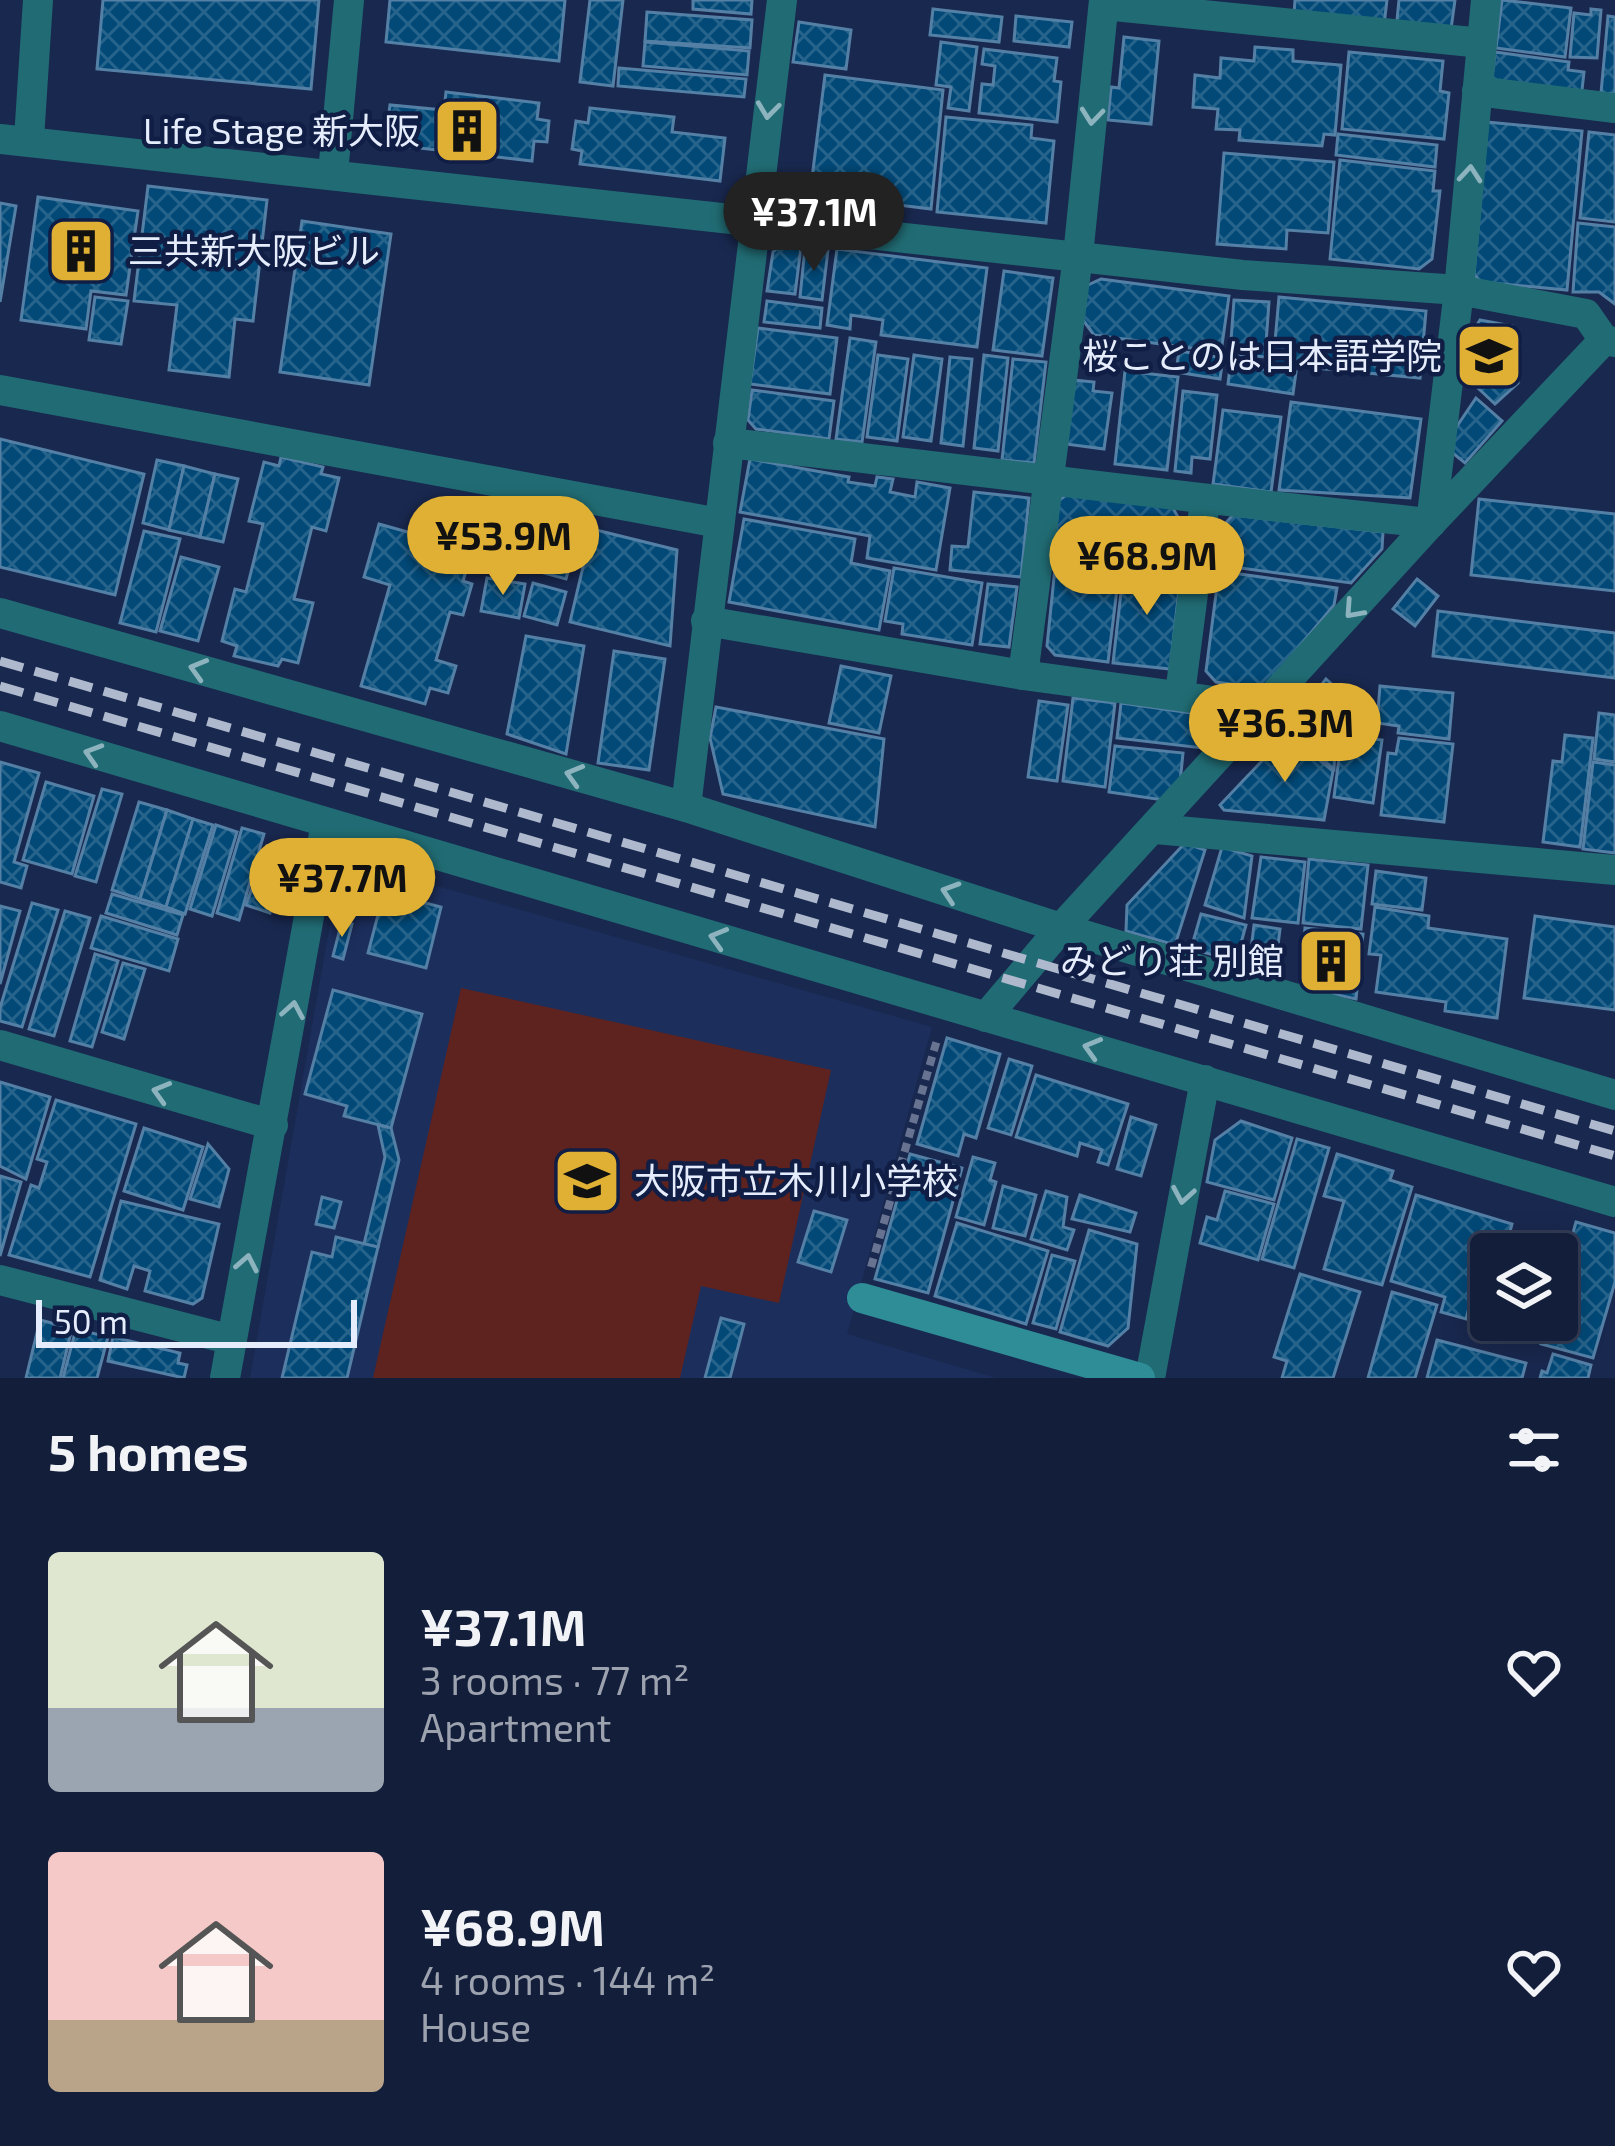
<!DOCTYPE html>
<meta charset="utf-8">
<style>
:root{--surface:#131e3b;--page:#1c2742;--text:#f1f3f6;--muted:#9da2af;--line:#323c55;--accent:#e0b034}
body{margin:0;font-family:"Exo 2","Noto Sans JP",sans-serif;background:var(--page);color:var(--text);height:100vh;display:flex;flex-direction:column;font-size:45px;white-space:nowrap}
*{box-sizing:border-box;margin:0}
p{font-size:39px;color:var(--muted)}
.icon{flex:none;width:66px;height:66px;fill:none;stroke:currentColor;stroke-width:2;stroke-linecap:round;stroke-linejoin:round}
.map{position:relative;height:1378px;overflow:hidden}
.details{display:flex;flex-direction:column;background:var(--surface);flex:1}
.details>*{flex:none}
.fabs{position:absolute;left:1470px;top:1233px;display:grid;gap:24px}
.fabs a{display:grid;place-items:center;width:108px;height:108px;border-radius:12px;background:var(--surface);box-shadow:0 6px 30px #0003,0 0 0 3px var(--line);font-size:60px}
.scale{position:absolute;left:36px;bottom:30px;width:321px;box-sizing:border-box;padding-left:12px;border:6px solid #e5edfc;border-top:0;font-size:33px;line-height:42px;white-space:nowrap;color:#e5edfc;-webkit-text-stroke:9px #101d44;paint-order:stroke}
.price{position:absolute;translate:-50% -102px;padding:0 27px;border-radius:42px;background:var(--accent);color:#111;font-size:39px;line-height:78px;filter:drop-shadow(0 3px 6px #0008)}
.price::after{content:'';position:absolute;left:50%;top:72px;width:36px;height:27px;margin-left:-18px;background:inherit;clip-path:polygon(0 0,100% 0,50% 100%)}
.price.selected{background:#222;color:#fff}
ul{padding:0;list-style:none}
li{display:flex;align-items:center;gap:36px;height:300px;padding:0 48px}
li span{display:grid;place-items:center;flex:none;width:336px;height:240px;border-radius:12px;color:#555}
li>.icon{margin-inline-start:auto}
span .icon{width:144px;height:144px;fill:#fffc;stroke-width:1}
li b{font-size:51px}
h2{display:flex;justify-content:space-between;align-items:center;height:144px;padding:0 48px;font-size:51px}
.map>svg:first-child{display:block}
.built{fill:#1c2e5c}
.green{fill:#5f231f}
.building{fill:url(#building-cross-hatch);stroke:#5580a6;stroke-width:3}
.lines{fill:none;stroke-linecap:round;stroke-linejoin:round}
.path{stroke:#677391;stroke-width:8;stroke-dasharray:9 6;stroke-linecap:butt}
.street{stroke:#216c74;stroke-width:30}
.secondary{stroke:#2f8d98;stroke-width:30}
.rail{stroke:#afb9ce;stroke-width:9;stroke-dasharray:24 12;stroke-linecap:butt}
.oneway{stroke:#8db3bf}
.labels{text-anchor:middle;stroke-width:9;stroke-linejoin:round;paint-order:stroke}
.poi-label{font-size:36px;fill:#e5edfc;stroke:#101d44;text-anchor:end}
</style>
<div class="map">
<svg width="1615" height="1378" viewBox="0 0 1615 1378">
<defs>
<pattern id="building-cross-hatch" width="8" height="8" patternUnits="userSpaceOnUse" patternTransform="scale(3)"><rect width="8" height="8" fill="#024978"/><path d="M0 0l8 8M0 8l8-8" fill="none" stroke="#27648c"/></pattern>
</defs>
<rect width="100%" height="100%" fill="#19284f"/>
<!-- built -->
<path class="built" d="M367,866L932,1027L847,1334L996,1378H250L338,879Z"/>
<!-- green -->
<path class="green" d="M461,988L831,1070L779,1303L701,1286L680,1378H373Z"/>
<!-- building -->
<g class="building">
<path d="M103,0H319L311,89L97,69Z"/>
<path d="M390,0H565L559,61L386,42Z"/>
<path d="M590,0H623L613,86L580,82Z"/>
<path d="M693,0H752L751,14L693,9Z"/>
<path d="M1295,0H1387L1384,25L1294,15Z"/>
<path d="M1399,0H1455L1451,29L1396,30Z"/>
<path d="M1502,0L1571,8L1565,57L1496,48Z"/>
<path d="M933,9L1002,17L999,42L930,35Z"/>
<path d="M1591,9L1601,10L1597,58L1570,57L1574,13L1591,15Z"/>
<path d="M647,12L752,20L750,48L645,41Z"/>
<path d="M1016,16L1072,22L1069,47L1014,41Z"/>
<path d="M1608,16L1615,17V94L1601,93Z"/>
<path d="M799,22L851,30L846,69L793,62Z"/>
<path d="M1124,37L1159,41L1151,124L1108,120L1111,87L1119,88Z"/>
<path d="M645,42L749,51L747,75L643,66Z"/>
<path d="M941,42L977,47L969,111L948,108L951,87L936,85Z"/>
<path d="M1255,47L1293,50V61L1341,65L1335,135L1324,134L1322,146L1239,140L1240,130L1216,129L1218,109L1193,107L1195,75L1220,78L1221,58L1254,61Z"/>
<path d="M984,49L1057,58L1054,81L1061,82L1057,122L979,113L982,84L993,85L995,66L982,64Z"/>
<path d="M1349,52L1443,61L1440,91L1449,93L1444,139L1342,129Z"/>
<path d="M1495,52L1569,62L1568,70L1584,72L1581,99L1491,87Z"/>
<path d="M619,68L746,79L744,97L618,86Z"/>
<path d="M825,75L943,90L931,209L810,194Z"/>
<path d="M446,92L539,103L537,119L549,121L547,142L534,141L532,161L385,144L390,105L444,110Z"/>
<path d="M590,108L674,117L672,132L725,138L720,181L580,164L582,151L572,149L576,121L588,123Z"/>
<path d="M946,117L1032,125L1031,138L1054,141L1046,223L937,212Z"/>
<path d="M1487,122L1582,131L1567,290L1480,282L1474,274Z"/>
<path d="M1589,132L1615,135V222L1580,218Z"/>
<path d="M1338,134L1437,145L1435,167L1336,155Z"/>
<path d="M1224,153L1334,162L1328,233L1287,230L1286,249L1217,244Z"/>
<path d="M1340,160L1435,171L1433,191H1440L1432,259L1419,269L1330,259Z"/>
<path d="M148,186L267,200L253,321L235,319L229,377L169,370L177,305L134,301Z"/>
<path d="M38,197L138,211L126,295L91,291L86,329L21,320Z"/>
<path d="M0,203L16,206L0,302Z"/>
<path d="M302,221L391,234L369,385L280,372Z"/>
<path d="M1578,223L1615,227V304L1599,292H1573Z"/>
<path d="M782,244L801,247L795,294L767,291L773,252Z"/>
<path d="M805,248L828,250L822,300L800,297Z"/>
<path d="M837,249L987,268L977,347L881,335L883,320L851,315L850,329L827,325Z"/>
<path d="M1004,271L1053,278L1042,356L993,350Z"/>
<path d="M1101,279L1229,296L1221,352L1094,335L1083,320L1086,286Z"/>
<path d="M95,297L128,301L121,344L89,340Z"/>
<path d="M1279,297L1426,311L1420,378L1273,364Z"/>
<path d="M1234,300L1269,302L1265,357L1230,354Z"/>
<path d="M767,301L822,308L820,328L764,322Z"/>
<path d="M1480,320L1512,326L1510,342L1520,344L1518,383L1495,404L1462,373L1471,335Z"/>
<path d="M758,328L837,338L830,394L750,384Z"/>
<path d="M850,338L876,342L862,442L836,439Z"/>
<path d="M1179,351L1223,358L1220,379L1176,372Z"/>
<path d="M878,355L908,359L897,441L867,437Z"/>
<path d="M914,355L942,359L931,441L903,437Z"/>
<path d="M984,355L1008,358L998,451L974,448Z"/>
<path d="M950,357L972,359L963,446L941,443Z"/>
<path d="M1013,359L1046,362L1034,463L1002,460Z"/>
<path d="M1230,367L1296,372L1293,394L1228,384Z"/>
<path d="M1125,371L1178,377L1167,470L1115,464Z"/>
<path d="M1074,380L1094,382L1093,391L1112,393L1104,449L1066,444Z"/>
<path d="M752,390L834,401L829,439L756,429L748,420Z"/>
<path d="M1183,391L1217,395L1210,459L1192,457L1191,473L1175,471Z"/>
<path d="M1476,398L1502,421L1465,463L1449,450V438Z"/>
<path d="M1291,402L1421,419L1410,498L1279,490Z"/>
<path d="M1223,410L1281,417L1271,492L1213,484Z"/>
<path d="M0,439L144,474L115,595L0,567Z"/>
<path d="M281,457L323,467L321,474L339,478L326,531L312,527L294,599L313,603L298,663L282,659L278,666L234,656L237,646L222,641L235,589L246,592L263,524L249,521L264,462L279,466Z"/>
<path d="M750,459L849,477L848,482L875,486L877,477L893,479L890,492L915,497L917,482L950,488L936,570L867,558L870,536L740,512Z"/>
<path d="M157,460L184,466L169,530L143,523Z"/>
<path d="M184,466L215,474L200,537L169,530Z"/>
<path d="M215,474L238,479L223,542L200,537Z"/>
<path d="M974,492L1029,498L1021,577L950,570L952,546L968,547Z"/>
<path d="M1068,494L1170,503L1178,517L1174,566L1053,554L1059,500Z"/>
<path d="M1479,499L1615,514V591L1471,575Z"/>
<path d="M496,513L518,517L508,568L486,563Z"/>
<path d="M1233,515L1383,532L1382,549L1351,583L1218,565L1222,527Z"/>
<path d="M744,519L855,539L851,563L890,571L879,630L729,602Z"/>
<path d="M557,522L580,528L566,579L544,573Z"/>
<path d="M379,524L472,550L463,581L472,584L463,615L450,612L436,660L456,666L448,693L430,688L425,704L361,686L390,585L364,577Z"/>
<path d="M592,529L677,550L670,646L570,622Z"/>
<path d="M144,531L180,539L156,632L120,623Z"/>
<path d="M181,557L219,567L198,641L160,631Z"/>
<path d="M1056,558L1120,565L1108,662L1055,655L1047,646Z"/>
<path d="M1124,566L1181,572L1170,669L1113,663Z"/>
<path d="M894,568L982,583L972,645L902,634L903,624L885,621Z"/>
<path d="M1219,571L1337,588L1334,605L1264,689L1216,682L1206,671Z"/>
<path d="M487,578L525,584L519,618L481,611Z"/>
<path d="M1417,579L1438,596L1415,626L1393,609Z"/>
<path d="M533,583L566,592L557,625L524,616Z"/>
<path d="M988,584L1017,587L1009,647L980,644Z"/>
<path d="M1438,611L1615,633V678L1433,656Z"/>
<path d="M526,636L584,646L566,754L507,734Z"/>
<path d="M614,651L665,659L649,770L598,763Z"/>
<path d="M841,666L891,676L879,733L829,723Z"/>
<path d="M1326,679L1370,718L1358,731L1315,693Z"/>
<path d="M1380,686L1453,693L1449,739L1398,733L1399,726L1377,723Z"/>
<path d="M1073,698L1115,703L1105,787L1063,781Z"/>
<path d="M1039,701L1068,705L1057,781L1028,777Z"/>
<path d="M1121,703L1234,719L1211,749L1117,738Z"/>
<path d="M716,707L884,739L875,827L723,794L710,738Z"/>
<path d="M1316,708L1342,732H1336L1334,769L1292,734Z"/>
<path d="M1599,713L1615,715V762L1594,759Z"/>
<path d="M1342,735L1382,740L1373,803L1334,797Z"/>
<path d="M1565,735L1593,738L1580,847L1543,842L1553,761L1562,762Z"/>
<path d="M1292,738L1333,771L1324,820L1224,810L1220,805L1279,743L1287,746Z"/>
<path d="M1399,738L1453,744L1444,822L1381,815L1388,753L1396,754Z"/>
<path d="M1115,746L1183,753L1180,783L1163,800L1109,792Z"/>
<path d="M0,762L39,773L14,862L27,866L21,888L0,882Z"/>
<path d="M1593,762L1615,765V853L1583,849Z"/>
<path d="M46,782L94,796L72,874L23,860Z"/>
<path d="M102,789L122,794L96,882L75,876Z"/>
<path d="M139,802L167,810L140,899L112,890Z"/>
<path d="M167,810L193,819L166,907L140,899Z"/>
<path d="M193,819L213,825L185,914L166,907Z"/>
<path d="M216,825L237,832L212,916L190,909Z"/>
<path d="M242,828L264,834L239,920L217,913Z"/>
<path d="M1185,843L1205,850L1175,945L1126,931L1127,905Z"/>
<path d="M267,846L287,854L270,913L246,905Z"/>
<path d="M1222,847L1252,856L1244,918L1205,905Z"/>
<path d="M1261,857L1305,862L1298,923L1252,918Z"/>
<path d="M1309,859L1368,865L1361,929L1303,923Z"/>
<path d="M1376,871L1426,878L1422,910L1372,904Z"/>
<path d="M366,872L375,886L353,901L344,886Z"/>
<path d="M384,892L441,907L426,968L368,953Z"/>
<path d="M112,894L183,915L177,935L106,913Z"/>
<path d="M32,903L58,910L22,1027L0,1021V1008Z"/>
<path d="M0,906L20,911L0,984Z"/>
<path d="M1375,907L1429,916L1428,928L1507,939L1497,1018L1445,1011L1446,1002L1376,992L1381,955L1369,954Z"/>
<path d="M65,911L90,918L54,1036L29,1029Z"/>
<path d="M1201,914L1246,925L1236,961L1191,949Z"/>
<path d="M101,916L178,939L169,971L91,948Z"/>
<path d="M1535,916L1615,927V1010L1524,998Z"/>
<path d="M342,921L352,924L343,959L333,956Z"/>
<path d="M1254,925L1280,929L1275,969L1249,966Z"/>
<path d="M1305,928L1363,934L1356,999L1300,987Z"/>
<path d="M95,954L118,961L92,1047L70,1041Z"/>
<path d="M123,963L145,969L124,1039L102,1032Z"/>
<path d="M333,990L422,1014L391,1128L344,1116L347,1106L305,1094Z"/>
<path d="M947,1038L1000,1054L976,1138L964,1134L958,1156L917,1144Z"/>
<path d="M1009,1059L1032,1066L1011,1135L988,1128Z"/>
<path d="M1036,1075L1128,1104L1108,1165L1098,1162L1102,1150L1080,1143L1077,1156L1016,1137Z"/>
<path d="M0,1082L50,1097L26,1179L0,1166Z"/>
<path d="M56,1100L136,1124L90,1277L9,1255L31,1185L39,1188L47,1162L37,1159Z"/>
<path d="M1131,1117L1156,1125L1141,1176L1117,1169Z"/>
<path d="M1241,1121L1292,1138L1274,1200L1207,1182L1215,1140Z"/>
<path d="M378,1125L391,1128L399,1160L378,1247L364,1244L385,1157Z"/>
<path d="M144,1128L203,1147L183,1210L124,1191Z"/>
<path d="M1297,1139L1329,1148L1294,1268L1262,1259Z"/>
<path d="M208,1144L229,1169L219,1207L190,1199Z"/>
<path d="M910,1154L962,1168L928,1293L875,1279Z"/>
<path d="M1337,1154L1393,1171L1390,1180L1412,1187L1382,1285L1324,1269L1344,1201L1324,1196Z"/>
<path d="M973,1157L995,1163L990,1180L996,1182L984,1225L956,1217Z"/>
<path d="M0,1176L21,1182L0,1256Z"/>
<path d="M1003,1186L1036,1195L1025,1236L993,1228Z"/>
<path d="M1046,1191L1067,1197L1063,1227L1074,1230L1067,1250L1031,1239Z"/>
<path d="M1225,1191L1274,1204L1258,1260L1200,1243L1207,1217L1217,1220Z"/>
<path d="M1080,1195L1136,1213L1130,1232L1072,1219Z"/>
<path d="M1416,1195L1512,1224L1504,1254H1491L1487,1310L1470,1304L1466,1319L1441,1312L1445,1297L1391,1281Z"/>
<path d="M322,1197L341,1202L334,1228L316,1224Z"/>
<path d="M121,1201L219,1224L202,1298L193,1304L145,1291L150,1271L134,1266L127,1289L100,1280Z"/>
<path d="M814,1211L847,1220L831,1272L798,1262Z"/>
<path d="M1576,1222L1615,1233V1282L1593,1358L1541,1344L1548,1320H1557V1289Z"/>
<path d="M957,1223L1048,1251L1026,1324L935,1296Z"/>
<path d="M1089,1230L1137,1244L1128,1328L1108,1346L1060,1332Z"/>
<path d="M336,1237L378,1247L347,1378H282L312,1252L332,1257Z"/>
<path d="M1052,1255L1075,1261L1056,1329L1033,1323Z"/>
<path d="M1300,1274L1360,1292L1333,1378H1282L1287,1361L1274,1357Z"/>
<path d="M1392,1292L1437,1305L1415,1378H1368Z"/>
<path d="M721,1318L744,1324L730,1378H705Z"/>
<path d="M40,1320L72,1328L60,1378H26Z"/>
<path d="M76,1329L108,1337L97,1378H63Z"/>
<path d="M113,1337L180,1353L178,1363L187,1365L184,1378L108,1361Z"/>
<path d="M1437,1340L1526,1363L1522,1378H1427Z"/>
<path d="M1553,1354L1591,1365L1588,1378H1540L1542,1371L1547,1373Z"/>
</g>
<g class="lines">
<!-- path -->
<path class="path" d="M871,1267L937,1040"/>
<!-- street -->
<g class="street">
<path d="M1104,5L1482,43"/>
<path d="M1477,91L1615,108"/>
<path d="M0,139L1243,275L1459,290L1586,314L1604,340L1615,342"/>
<path d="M29,139L38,0"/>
<path d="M333,173L349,0"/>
<path d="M0,390L719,523"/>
<path d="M728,443C963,468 1196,500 1431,523"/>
<path d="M1431,523L1459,290L1486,0"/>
<path d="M0,613L686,807L1061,928L1615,1095"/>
<path d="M706,621L1023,675L1265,708"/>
<path d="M1023,675L1078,256L1104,0"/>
<path d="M1180,694L1205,501"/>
<path d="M0,726L1615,1202"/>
<path d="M686,807L782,0"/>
<path d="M1155,829L1615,870"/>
<path d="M986,1017L1061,928L1431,523L1604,340"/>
<path d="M0,1045L273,1125"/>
<path d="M0,1280L232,1340"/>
<path d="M225,1378L326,823"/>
<path d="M1150,1378L1205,1080"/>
</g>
<!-- secondary -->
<path class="secondary" d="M862,1298L1140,1378"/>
<!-- rail -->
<g class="rail">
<path d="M0,661L1615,1131"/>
<path d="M0,686L1615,1156"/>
</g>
</g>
<!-- one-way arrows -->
<defs><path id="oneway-chevron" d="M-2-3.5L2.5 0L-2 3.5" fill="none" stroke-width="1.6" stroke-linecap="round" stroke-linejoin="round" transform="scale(3)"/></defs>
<g class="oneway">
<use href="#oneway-chevron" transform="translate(768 110) rotate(97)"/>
<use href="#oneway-chevron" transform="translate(1092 116) rotate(96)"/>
<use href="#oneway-chevron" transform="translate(1470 174) rotate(-85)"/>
<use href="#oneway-chevron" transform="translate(1353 610) rotate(132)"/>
<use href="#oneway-chevron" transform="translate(198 669) rotate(-164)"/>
<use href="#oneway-chevron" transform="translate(93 754) rotate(-163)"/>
<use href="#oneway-chevron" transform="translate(574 775) rotate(-164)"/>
<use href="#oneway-chevron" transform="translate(950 892) rotate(-162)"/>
<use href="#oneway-chevron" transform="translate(718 938) rotate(-164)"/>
<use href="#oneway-chevron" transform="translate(293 1010) rotate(-80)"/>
<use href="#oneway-chevron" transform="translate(1092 1048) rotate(-164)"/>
<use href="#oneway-chevron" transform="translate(161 1092) rotate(-164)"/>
<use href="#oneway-chevron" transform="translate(1183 1195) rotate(100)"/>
<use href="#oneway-chevron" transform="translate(247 1263) rotate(-79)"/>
</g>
<!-- icons -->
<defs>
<symbol id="building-square" viewBox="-11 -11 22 22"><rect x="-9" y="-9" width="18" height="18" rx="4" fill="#e0b034" stroke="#101d44"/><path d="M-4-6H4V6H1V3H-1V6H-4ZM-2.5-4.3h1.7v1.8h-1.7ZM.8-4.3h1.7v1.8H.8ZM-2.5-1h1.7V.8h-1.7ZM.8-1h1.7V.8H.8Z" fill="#111"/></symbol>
<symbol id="school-square" viewBox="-11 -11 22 22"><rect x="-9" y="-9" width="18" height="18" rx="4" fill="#e0b034" stroke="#101d44"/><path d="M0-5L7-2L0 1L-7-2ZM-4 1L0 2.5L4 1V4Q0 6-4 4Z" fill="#111"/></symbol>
</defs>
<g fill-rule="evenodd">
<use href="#building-square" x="429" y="93" width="76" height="76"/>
<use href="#building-square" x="43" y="213" width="76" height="76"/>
<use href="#school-square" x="1451" y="318" width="76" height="76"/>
<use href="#building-square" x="1293" y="923" width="76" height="76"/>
<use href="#school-square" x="549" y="1143" width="76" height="76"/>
</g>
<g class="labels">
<!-- poi labels -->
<g class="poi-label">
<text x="420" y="144">Life Stage 新大阪</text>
<text x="128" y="264" text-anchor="start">三共新大阪ビル</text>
<text x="1442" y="369">桜ことのは日本語学院</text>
<text x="1284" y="974">みどり荘 別館</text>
<text x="634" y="1194" text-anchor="start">大阪市立木川小学校</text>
</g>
</g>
</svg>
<div class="fabs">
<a><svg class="icon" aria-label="layers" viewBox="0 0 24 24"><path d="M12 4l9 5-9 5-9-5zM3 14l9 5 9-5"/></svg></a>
</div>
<div class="scale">50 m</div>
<b class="price selected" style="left:814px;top:274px">¥37.1M</b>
<b class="price" style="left:503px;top:598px">¥53.9M</b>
<b class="price" style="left:1147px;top:618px">¥68.9M</b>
<b class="price" style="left:1285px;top:785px">¥36.3M</b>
<b class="price" style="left:342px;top:940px">¥37.7M</b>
</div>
<section class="details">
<h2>5 homes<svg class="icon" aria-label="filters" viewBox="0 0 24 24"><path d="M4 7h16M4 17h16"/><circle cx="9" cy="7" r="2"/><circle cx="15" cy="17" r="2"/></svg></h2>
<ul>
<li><span style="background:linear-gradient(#dfe7d0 65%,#9aa5b1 0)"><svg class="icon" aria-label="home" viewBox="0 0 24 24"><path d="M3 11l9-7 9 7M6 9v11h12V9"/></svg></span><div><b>¥37.1M</b><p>3 rooms · 77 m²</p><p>Apartment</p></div><svg class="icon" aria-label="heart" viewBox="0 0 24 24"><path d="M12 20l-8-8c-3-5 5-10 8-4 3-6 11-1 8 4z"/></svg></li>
<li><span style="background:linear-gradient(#f6c9c9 70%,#b9a48a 0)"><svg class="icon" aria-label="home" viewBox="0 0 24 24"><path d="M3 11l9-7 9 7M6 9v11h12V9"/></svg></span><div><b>¥68.9M</b><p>4 rooms · 144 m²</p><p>House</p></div><svg class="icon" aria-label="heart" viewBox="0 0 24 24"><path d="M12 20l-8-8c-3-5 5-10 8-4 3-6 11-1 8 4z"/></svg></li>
</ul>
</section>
